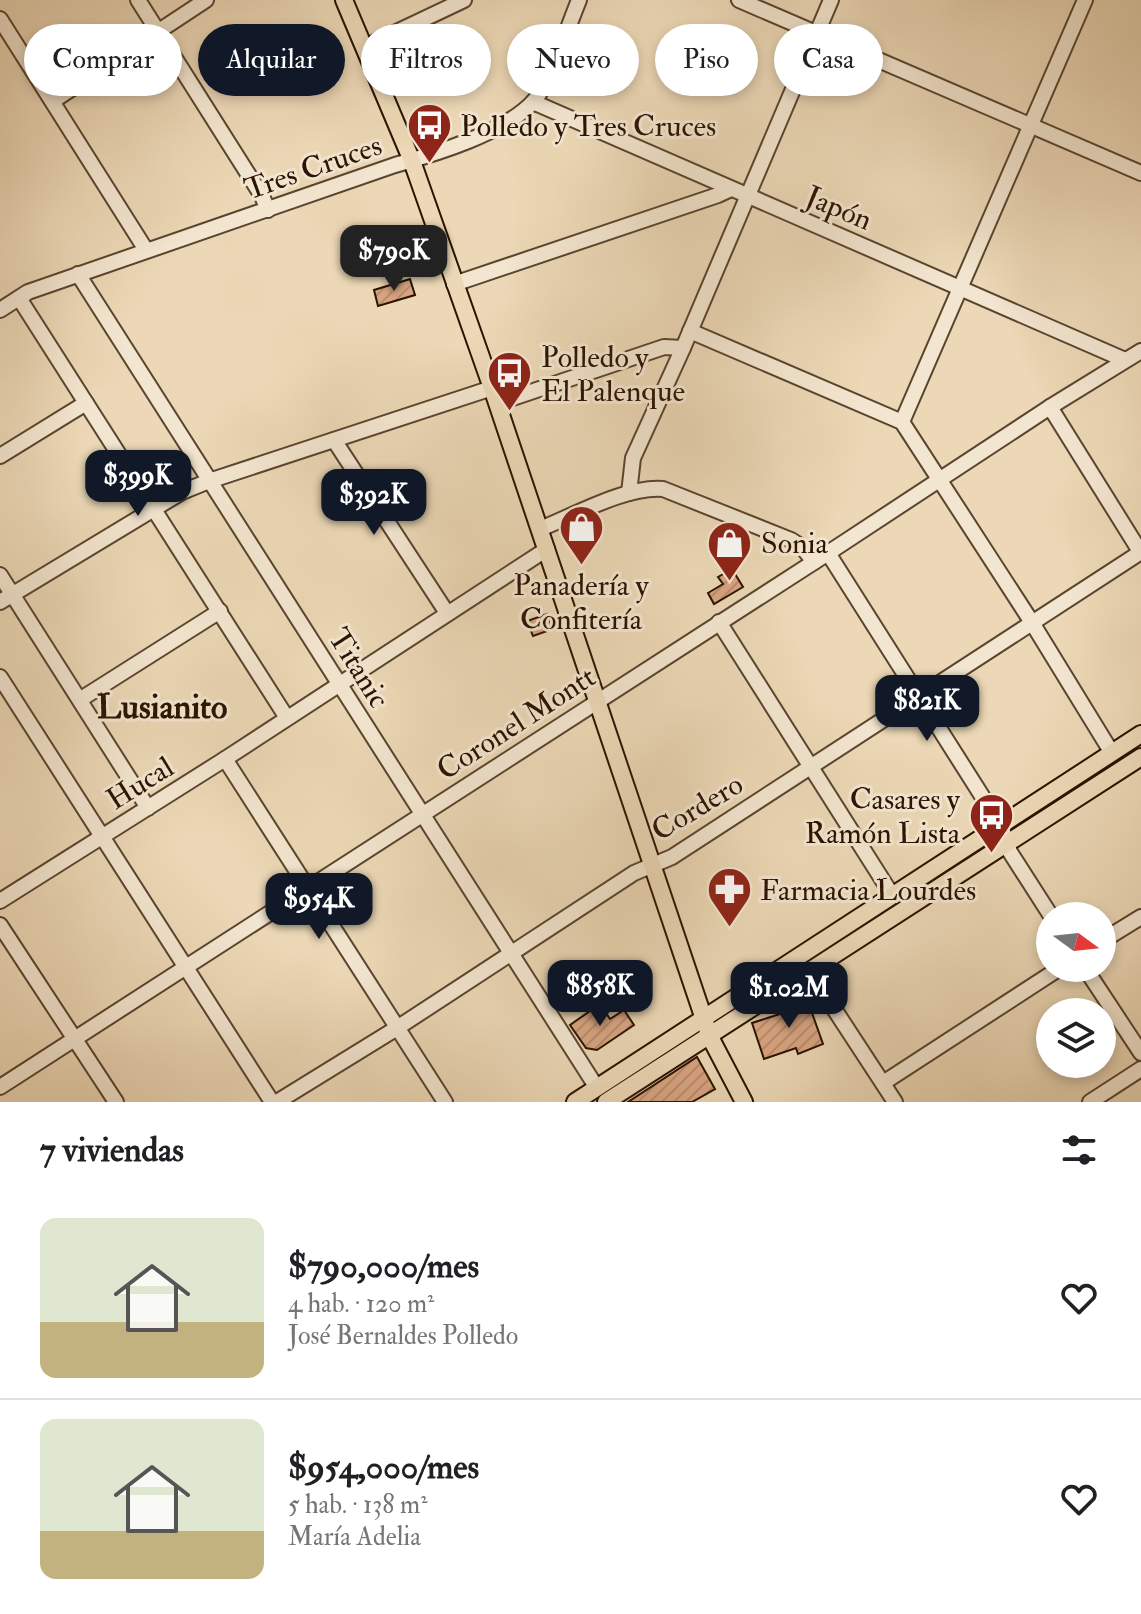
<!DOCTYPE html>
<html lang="es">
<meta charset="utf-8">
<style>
:root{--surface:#fff;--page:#f2f2f2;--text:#202124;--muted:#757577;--line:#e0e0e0;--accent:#111827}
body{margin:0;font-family:"IM FELL Double Pica",serif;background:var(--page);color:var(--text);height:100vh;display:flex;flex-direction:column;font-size:30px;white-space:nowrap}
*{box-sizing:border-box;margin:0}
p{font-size:26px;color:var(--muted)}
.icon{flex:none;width:44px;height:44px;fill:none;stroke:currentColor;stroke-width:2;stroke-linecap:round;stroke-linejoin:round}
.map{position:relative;height:1102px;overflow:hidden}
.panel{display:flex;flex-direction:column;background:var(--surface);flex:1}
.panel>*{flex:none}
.hud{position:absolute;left:24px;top:24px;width:1094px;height:72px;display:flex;gap:16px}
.needle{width:52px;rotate:105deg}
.tools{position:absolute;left:1036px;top:902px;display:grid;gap:16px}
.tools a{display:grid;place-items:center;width:80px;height:80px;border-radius:50%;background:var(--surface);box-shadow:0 4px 12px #0003;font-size:40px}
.price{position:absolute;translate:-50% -68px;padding:0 18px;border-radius:16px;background:var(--accent);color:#fff;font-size:26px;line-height:52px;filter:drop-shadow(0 2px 4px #0008)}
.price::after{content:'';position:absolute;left:50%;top:48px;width:24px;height:18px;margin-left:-12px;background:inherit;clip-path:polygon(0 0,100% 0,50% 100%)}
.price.selected{background:#222;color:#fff}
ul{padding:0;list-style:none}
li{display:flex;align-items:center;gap:24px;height:200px;padding:0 40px}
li+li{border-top:2px solid var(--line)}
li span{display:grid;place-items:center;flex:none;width:224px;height:160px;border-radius:16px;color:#555}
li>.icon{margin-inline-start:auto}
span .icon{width:96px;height:96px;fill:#fffc;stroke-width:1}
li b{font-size:34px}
h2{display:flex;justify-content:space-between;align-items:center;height:96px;padding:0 40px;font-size:34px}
.tag{padding:0 28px;border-radius:36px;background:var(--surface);box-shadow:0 4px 12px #0003;font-size:28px;line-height:72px}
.tag.selected{background:var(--accent);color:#fff}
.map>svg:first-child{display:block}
.building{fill:url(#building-hatch);stroke:#2a1301;stroke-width:2}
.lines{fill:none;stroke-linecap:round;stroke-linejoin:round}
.minor-casing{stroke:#5a442e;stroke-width:18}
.major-casing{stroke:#2a1301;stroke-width:20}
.minor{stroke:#f3e6d0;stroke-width:14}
.major{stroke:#ecd8b6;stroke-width:16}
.labels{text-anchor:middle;stroke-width:6;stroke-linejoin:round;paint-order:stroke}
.poi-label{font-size:30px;fill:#2a1301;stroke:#f3e6d0;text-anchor:start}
.street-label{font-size:30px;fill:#2a1301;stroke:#f3e6d0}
.quarter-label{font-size:34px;font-weight:bold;fill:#2a1301;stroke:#f3e6d0}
</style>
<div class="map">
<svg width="1141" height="1102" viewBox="0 0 1141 1102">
<defs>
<pattern id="building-hatch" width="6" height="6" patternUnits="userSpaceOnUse" patternTransform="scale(2)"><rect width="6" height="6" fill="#d9a581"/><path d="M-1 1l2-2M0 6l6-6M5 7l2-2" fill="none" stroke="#ba8d6e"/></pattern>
</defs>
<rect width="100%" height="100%" fill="#ecd8b6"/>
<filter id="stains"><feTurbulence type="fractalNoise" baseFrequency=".0025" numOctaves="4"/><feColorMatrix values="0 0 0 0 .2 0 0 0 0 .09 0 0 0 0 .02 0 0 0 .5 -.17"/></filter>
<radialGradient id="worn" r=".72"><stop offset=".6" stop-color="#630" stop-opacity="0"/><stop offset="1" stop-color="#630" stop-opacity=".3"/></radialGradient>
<!-- building -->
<g class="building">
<path d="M410,279L415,295L378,306L374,290Z"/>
<path d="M732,569L743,587L714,604L708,593L723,584L718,577Z"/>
<path d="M547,614L553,629L533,636L527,621Z"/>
<path d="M806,996L823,1044L798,1054L796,1048L764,1059L752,1023L786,1012L783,1004Z"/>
<path d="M600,1004L610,1019L624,1010L634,1025L597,1050L586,1048L570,1025Z"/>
<path d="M697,1057L715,1089L692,1102H628Z"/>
</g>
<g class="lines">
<defs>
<g id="minor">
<path d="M138,0L262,196L268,210"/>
<path d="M739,0L1141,173"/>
<path d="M0,19L146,250"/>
<path d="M365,47L464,0"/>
<path d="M53,101L206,0"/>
<path d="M533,102L1125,360"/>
<path d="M78,274L597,1088"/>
<path d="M454,284L718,195L731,189"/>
<path d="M19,298L287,718"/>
<path d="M0,310L28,292L395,165C435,154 505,133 534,101C549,84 569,24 579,0"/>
<path d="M690,331L902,422L1031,621L1112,753"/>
<path d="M498,403L664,347L683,348"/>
<path d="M1050,407L1141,553"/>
<path d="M902,422L1085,0"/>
<path d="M334,440L447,613"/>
<path d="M0,456L86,403"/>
<path d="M629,493L633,458L683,348L831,0"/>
<path d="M540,529C575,515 626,486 663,489L791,540L802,547L814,562"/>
<path d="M828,553L1001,826L1010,852L1051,916"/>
<path d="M0,575L148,808"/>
<path d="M0,602L182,492L209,481L492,388"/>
<path d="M719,622L892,895"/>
<path d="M0,677L272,1102"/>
<path d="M81,699L220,611"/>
<path d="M225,759L445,1102"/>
<path d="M0,901L225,759L547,549"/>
<path d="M0,925L116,1102"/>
<path d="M1102,941L1141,917"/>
<path d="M1085,968L1141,1053"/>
<path d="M810,972L895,1102"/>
<path d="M883,1083L1060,968"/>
<path d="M0,1087L828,553L1050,407L1141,351"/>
<path d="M277,1102L397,1028L634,873L672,857L1141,552"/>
<path d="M1090,1102L1141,1069"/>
</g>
<g id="major">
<path d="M344,0L412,161L492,388L710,1037L744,1102"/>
<path d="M575,1102L1141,734"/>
<path d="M606,1102L1141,757"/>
</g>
</defs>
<!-- minor casing -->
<use href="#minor" class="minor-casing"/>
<!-- major casing -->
<use href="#major" class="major-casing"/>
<!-- minor -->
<use href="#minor" class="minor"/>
<!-- major -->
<use href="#major" class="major"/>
</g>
<!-- icons -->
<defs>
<symbol id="bus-pin" viewBox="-11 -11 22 30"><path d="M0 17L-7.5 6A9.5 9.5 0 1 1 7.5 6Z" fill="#8f2418" stroke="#f3e6d0"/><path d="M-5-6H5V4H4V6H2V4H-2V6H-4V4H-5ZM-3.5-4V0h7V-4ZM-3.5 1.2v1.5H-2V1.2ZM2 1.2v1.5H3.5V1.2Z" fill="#fff"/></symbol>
<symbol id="shop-pin" viewBox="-11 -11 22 30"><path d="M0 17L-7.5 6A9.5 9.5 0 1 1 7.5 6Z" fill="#8f2418" stroke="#f3e6d0"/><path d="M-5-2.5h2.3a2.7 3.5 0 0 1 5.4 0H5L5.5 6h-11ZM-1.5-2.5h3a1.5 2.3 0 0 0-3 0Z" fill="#fff"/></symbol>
<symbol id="pharmacy-pin" viewBox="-11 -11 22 30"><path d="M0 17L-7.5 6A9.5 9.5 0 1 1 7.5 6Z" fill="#8f2418" stroke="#f3e6d0"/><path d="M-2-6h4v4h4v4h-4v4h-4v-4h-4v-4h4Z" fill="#fff"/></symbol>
</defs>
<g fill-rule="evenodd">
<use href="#bus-pin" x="404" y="100" width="51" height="69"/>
<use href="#bus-pin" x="484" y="348" width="51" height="69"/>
<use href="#shop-pin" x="556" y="502" width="51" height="69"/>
<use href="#shop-pin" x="704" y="518" width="51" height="69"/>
<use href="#bus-pin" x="966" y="790" width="51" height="69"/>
<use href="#pharmacy-pin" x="704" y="864" width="51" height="69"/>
</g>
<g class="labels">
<!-- poi labels -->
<g class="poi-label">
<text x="460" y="136">Polledo y Tres Cruces</text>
<text x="541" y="367">Polledo y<tspan x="541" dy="34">El Palenque</tspan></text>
<text x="761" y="553">Sonia</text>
<text x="581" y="595" text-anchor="middle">Panadería y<tspan x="581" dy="34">Confitería</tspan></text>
<text x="960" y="809" text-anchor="end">Casares y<tspan x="960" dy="34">Ramón Lista</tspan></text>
<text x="760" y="900">Farmacia Lourdes</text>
</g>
<!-- street labels -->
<g class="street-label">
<text transform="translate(313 167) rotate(-19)" y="10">Tres Cruces</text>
<text transform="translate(839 208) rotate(23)" y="10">Japón</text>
<text transform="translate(359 668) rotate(58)" y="10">Titanic</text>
<text transform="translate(516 723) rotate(-33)" y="10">Coronel Montt</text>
<text transform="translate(140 783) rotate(-32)" y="10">Hucal</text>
<text transform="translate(697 807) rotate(-31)" y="10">Cordero</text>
</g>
<!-- quarter labels -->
<g class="quarter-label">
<text x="162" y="718">Lusianito</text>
</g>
</g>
<rect width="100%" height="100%" filter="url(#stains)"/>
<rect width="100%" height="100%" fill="url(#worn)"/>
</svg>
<div class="tools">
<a><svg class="needle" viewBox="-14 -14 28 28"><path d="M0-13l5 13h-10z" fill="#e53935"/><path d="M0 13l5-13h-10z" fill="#757577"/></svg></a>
<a><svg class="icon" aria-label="layers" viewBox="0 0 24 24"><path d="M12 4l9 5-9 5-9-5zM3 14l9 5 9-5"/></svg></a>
</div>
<b class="price selected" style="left:394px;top:293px">$790K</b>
<b class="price" style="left:138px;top:518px">$399K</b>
<b class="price" style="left:374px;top:537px">$392K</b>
<b class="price" style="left:927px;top:743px">$821K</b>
<b class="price" style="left:319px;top:941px">$954K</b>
<b class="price" style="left:600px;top:1028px">$858K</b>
<b class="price" style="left:789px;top:1030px">$1.02M</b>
<div class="hud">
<a class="tag">Comprar</a>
<a class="tag selected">Alquilar</a>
<a class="tag">Filtros</a>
<a class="tag">Nuevo</a>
<a class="tag">Piso</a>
<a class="tag">Casa</a>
</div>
</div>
<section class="panel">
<h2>7 viviendas<svg class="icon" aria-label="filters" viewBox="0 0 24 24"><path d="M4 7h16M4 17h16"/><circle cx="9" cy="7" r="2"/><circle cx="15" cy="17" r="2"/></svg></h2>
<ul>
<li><span style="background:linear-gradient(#dfe7d0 65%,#c2b280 0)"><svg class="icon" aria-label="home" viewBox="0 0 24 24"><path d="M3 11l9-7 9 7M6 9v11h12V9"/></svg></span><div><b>$790,000/mes</b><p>4 hab. · 120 m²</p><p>José Bernaldes Polledo</p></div><svg class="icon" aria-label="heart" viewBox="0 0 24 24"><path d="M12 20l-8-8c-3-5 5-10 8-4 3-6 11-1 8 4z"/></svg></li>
<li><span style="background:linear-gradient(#dfe7d0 70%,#c2b280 0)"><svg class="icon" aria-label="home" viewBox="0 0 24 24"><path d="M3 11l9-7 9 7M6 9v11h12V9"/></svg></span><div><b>$954,000/mes</b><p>5 hab. · 138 m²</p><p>María Adelia</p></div><svg class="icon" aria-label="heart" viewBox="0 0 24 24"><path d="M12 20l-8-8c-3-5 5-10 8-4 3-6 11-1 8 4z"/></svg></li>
</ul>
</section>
